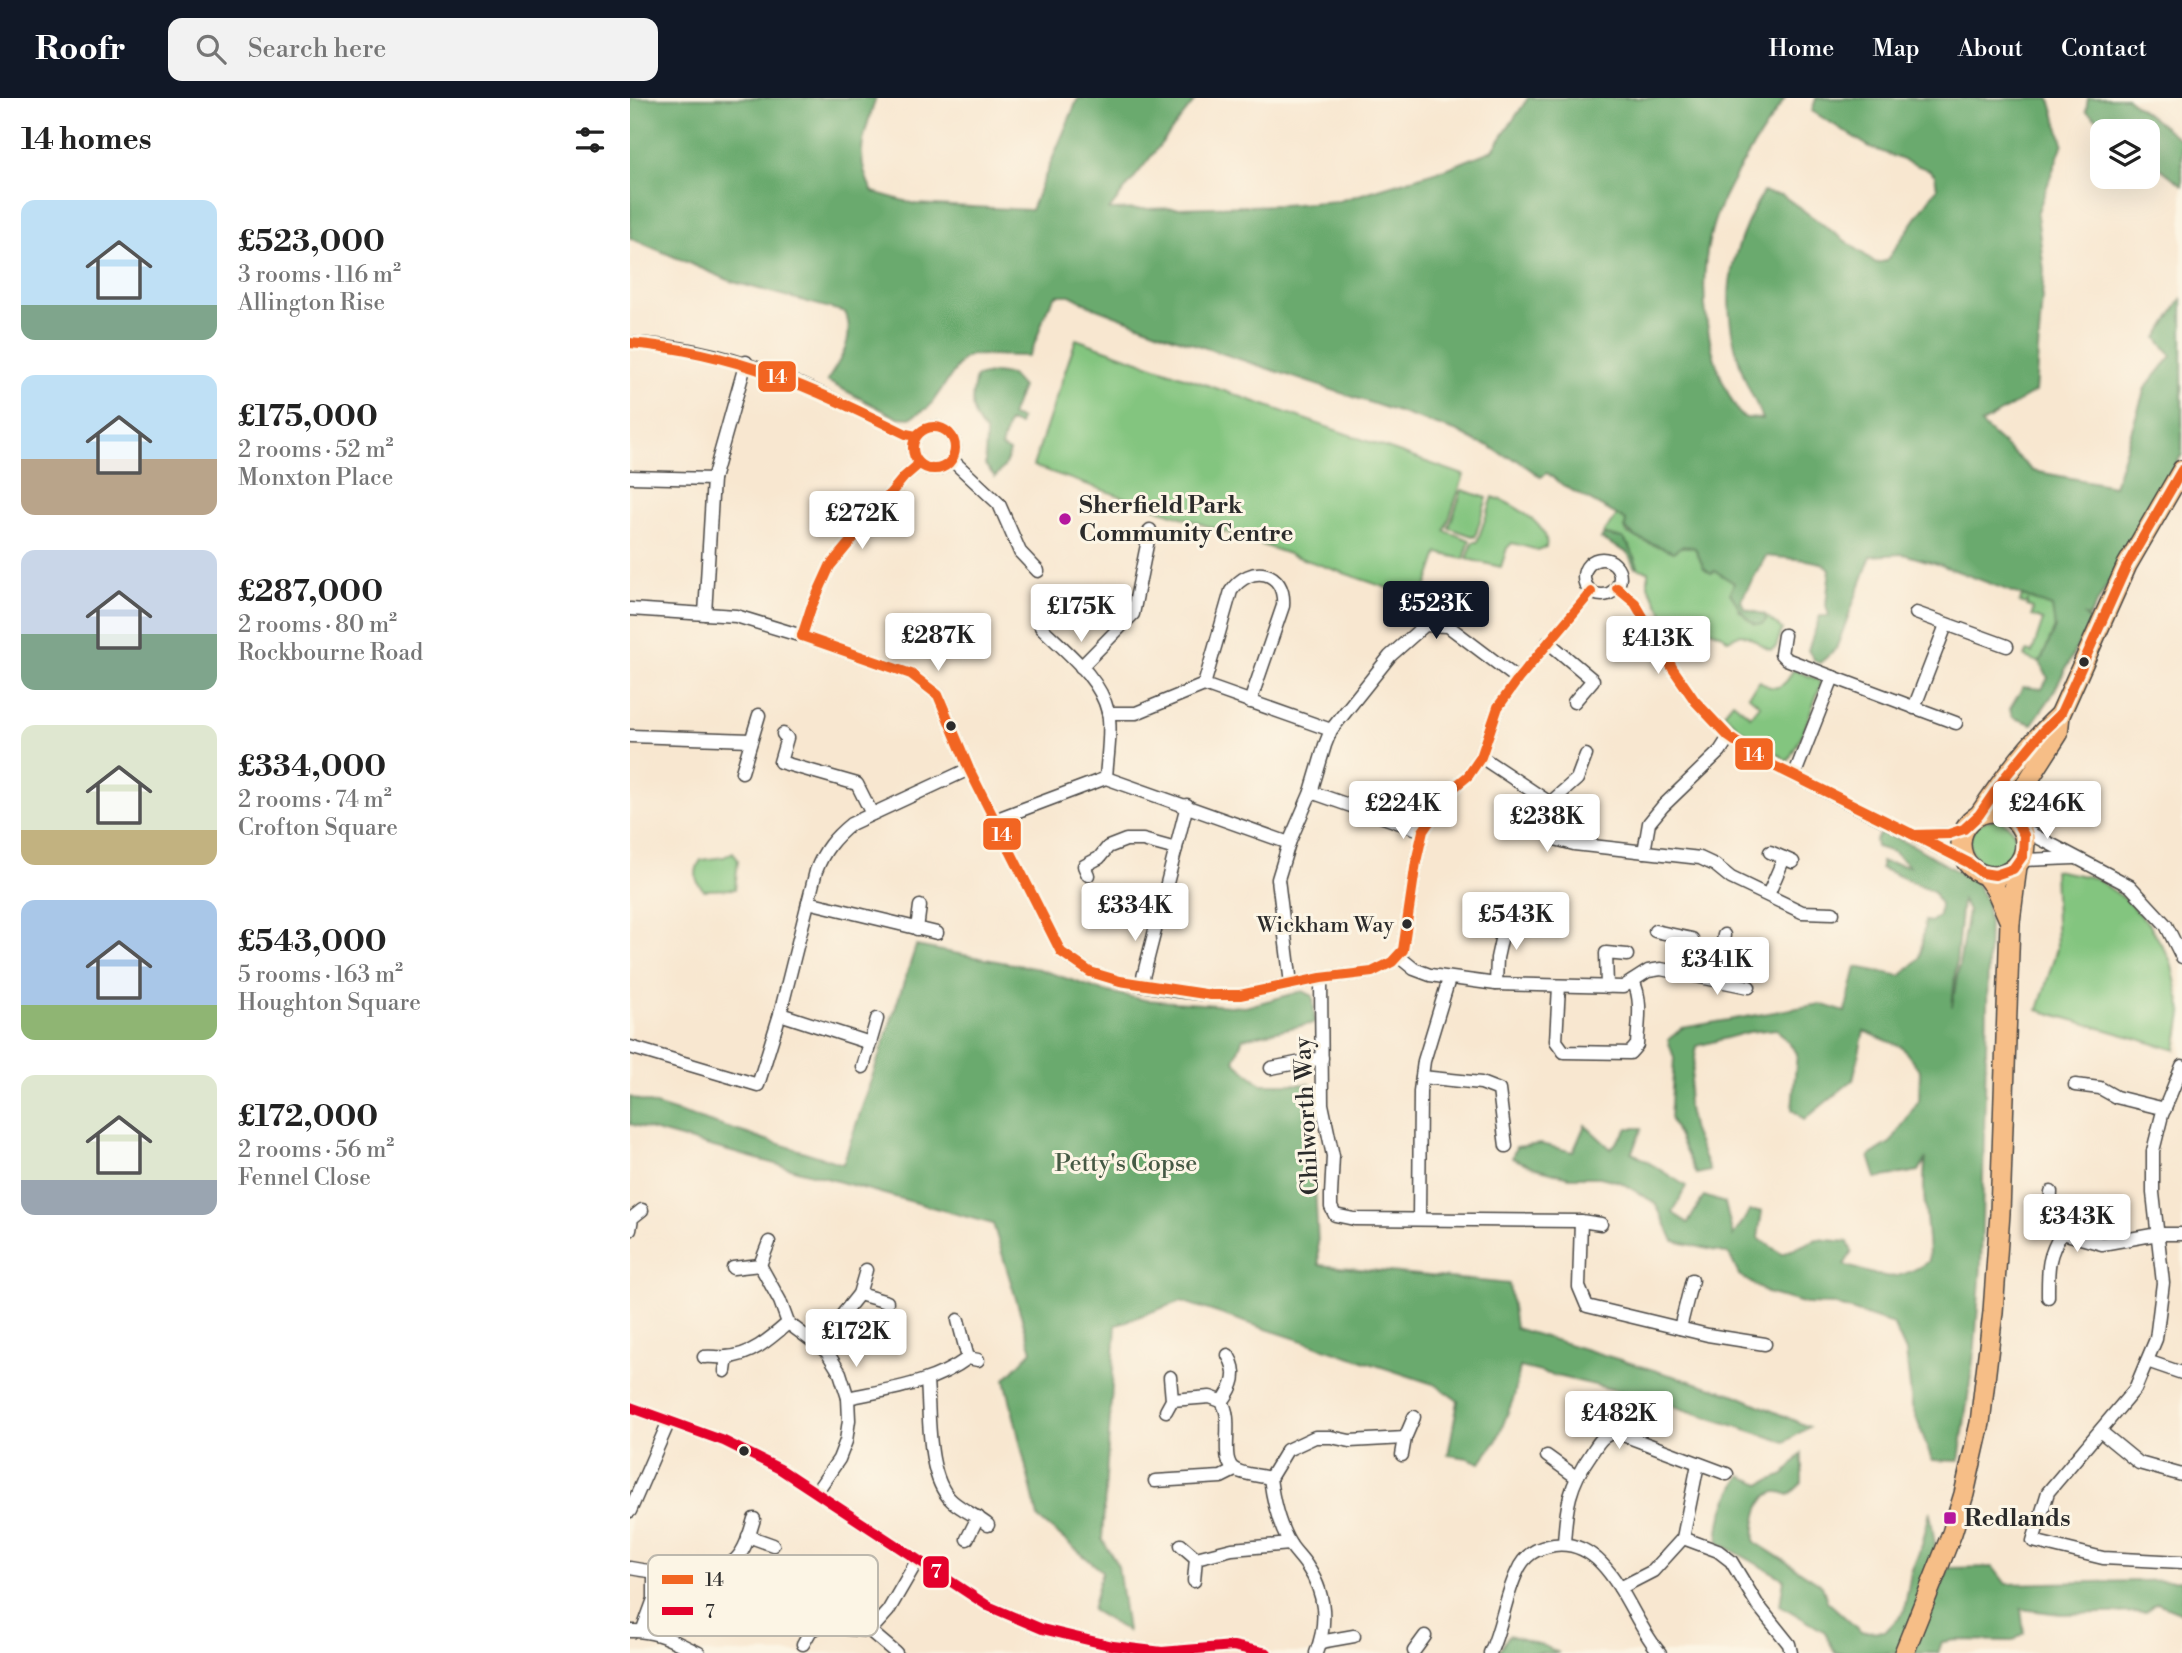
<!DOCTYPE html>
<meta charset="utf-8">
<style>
:root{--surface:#fff;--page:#f2f2f2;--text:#222;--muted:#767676;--accent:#111827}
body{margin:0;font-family:"Libre Bodoni",serif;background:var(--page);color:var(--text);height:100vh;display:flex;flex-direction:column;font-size:26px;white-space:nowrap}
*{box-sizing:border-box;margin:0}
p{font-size:23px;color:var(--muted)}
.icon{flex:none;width:38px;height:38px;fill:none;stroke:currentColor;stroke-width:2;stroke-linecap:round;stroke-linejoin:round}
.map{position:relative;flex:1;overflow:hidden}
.panel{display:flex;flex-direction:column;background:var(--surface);width:630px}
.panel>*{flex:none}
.tools{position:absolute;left:1460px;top:21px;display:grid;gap:14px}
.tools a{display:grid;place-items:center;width:70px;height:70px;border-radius:14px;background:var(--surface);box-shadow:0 7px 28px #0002;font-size:35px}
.price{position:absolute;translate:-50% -60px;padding:0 16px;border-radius:7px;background:#fff;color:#222;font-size:23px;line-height:46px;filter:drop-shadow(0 2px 4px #0008)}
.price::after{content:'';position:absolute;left:50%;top:42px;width:21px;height:16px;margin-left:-10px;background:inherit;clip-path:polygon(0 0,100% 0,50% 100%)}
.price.on{background:var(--accent);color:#fff}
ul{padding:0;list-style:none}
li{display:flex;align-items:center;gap:21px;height:175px;padding:0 21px}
li span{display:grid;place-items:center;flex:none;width:196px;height:140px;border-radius:14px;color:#555}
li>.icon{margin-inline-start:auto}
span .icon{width:84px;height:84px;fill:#fffc;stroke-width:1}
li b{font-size:30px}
h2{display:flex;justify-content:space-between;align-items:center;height:84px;padding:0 21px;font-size:30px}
header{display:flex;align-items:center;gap:42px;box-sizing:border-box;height:98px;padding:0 35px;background:var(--accent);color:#fff}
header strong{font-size:33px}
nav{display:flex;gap:38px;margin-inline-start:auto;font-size:24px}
.search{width:490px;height:63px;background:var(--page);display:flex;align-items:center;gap:18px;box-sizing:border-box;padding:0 24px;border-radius:14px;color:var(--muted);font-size:26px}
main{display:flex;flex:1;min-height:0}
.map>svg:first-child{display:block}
.green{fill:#83c57f;stroke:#577855;stroke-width:2}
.forest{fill:#6aaa6e;stroke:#4a6a4c;stroke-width:2;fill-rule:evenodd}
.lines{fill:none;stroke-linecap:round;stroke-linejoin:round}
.minor-casing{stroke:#4a4744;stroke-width:15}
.trunk-casing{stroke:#4a4744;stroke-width:22}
.minor{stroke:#fff;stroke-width:12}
.trunk{stroke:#f6be87;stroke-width:19}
.bus-1-casing{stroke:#fcf5e5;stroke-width:16}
.bus-2-casing{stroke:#fcf5e5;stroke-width:16}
.bus-1{stroke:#f26522;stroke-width:10}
.bus-2{stroke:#e4002b;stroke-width:10}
.poi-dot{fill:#b5179e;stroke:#fcf5e5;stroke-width:2.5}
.bus-dot{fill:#2b2b2b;stroke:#fcf5e5;stroke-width:2.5}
.labels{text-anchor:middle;stroke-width:6;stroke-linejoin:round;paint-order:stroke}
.bus-label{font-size:22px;fill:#2b2b2b;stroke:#fcf5e5;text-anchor:end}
.poi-label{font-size:24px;font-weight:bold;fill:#2b2b2b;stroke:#fcf5e5;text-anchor:start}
.street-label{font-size:24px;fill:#2b2b2b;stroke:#fcf5e5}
.park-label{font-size:24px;fill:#455944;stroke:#fcf5e5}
.key{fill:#fcf5e5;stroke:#bdb8ad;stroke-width:2}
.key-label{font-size:19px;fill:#2b2b2b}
.line-badge{stroke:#fcf5e5;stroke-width:2.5}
.badge-label{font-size:19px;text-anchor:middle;font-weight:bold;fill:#fff}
</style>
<header>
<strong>Roofr</strong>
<div class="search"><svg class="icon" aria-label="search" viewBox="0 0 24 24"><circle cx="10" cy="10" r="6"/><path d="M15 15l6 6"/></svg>Search here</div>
<nav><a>Home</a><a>Map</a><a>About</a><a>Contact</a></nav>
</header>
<main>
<section class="panel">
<h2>14 homes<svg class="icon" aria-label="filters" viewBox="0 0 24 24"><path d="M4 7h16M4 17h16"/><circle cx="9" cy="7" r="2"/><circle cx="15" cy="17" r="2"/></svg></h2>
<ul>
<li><span style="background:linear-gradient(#bfe0f5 75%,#7fa58c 0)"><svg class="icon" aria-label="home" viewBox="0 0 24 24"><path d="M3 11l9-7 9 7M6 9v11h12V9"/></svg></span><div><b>£523,000</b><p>3 rooms · 116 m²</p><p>Allington Rise</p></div></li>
<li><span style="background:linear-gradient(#bfe0f5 60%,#b9a48a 0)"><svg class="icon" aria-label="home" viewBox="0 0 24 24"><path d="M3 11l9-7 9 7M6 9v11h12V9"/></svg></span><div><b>£175,000</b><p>2 rooms · 52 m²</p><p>Monxton Place</p></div></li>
<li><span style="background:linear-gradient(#c9d6e8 60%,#7fa58c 0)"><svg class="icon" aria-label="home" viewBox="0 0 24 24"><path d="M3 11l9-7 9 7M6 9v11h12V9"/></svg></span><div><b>£287,000</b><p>2 rooms · 80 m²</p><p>Rockbourne Road</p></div></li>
<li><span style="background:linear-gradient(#dfe7d0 75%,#c2b280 0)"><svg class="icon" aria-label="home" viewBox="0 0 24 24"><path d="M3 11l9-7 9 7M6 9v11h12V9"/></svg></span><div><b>£334,000</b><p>2 rooms · 74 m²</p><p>Crofton Square</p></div></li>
<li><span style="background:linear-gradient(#a9c7e8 75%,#8fb573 0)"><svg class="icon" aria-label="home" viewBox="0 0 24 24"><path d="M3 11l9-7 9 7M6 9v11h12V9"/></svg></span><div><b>£543,000</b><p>5 rooms · 163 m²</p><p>Houghton Square</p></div></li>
<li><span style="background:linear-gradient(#dfe7d0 75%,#9aa5b1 0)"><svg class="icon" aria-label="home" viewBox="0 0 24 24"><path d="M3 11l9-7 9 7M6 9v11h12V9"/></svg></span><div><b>£172,000</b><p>2 rooms · 56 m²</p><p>Fennel Close</p></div></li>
</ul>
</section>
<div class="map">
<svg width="1552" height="1555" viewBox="0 0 1552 1555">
<rect width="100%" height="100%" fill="#fcf5e5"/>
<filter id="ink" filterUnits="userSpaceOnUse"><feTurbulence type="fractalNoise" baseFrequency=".0143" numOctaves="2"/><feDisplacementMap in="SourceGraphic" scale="14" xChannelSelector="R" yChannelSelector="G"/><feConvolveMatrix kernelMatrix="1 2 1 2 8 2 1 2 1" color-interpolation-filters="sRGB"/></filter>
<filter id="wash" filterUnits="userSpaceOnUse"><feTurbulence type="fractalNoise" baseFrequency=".00686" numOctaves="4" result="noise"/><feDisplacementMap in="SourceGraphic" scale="28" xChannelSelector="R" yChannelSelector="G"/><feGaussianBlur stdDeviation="1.57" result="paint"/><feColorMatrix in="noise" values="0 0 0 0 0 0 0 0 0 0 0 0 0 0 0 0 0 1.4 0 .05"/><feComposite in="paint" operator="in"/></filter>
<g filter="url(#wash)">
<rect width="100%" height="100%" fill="#f8e7d0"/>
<!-- green -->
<g class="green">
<path d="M446,241L834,377L815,433L840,442L834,461L808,455L792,502L403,368Z"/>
<path d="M832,392L857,400L845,439L819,430Z"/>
<path d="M863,399C881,405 921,427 916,449L908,452L882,445L877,450L871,469L837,461L843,444H847Z"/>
<path d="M987,417L996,423L995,430L997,435C1008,440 1024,449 1036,450C1047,450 1055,447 1065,450L1074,470L1085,472L1105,485L1100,495L1107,505L1109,513L1136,522L1135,517L1152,531L1146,549L1141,552C1130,549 1125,539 1111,536L1098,542L1093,537L1068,527L1064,550L1051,557L1049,544L1018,488V473L1009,471C1002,453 993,439 973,436Z"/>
<path d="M1392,498L1423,509L1425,530L1410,565L1395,559L1397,553L1402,555L1413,522L1402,518L1403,510L1397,508V504L1394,506L1389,505Z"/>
<path d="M1163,572L1187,581L1191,586L1173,635L1158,663L1109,630L1094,615L1103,604L1120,618L1130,607L1118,597L1130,583C1145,596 1156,588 1163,572Z"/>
<circle cx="1363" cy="745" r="23"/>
<path d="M103,754L108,762L105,791L74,792C64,784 64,772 71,762L94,759Z"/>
<path d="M1424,772L1465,780L1495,801L1520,827L1541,863L1552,914L1546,952L1408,912L1427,850Z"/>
</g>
<!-- forest -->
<g class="forest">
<path d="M0,0H246C234,36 223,59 243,94L285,106L401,112L448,0H567L479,112L651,107L709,103L818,70L863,52L898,0H1155C1131,37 1093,89 1082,131C1065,192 1077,264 1110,317L1116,320L1133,321C1128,308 1120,295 1115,281C1088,208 1096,160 1133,94L1152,97L1246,165L1256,163L1307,90L1305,77L1299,72L1240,49L1182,13L1186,0L1420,1L1433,45L1407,116L1414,172L1405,294L1351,326L1403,373L1484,388L1515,290L1542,258L1527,240L1552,200V356L1459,519L1455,518L1460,524L1421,599L1402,626L1382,619L1380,611L1393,589L1412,591L1418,580L1410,565L1425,530L1422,509L1311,467L1273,456L1241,458L1206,551L1190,565L1185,563L1178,552L1190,518H1199L1196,507L1200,471L1191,465L1177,462L1136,458L1111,502L1114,510L1135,517L1136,522L1132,526H1125C1110,516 1110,509 1100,495L1104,485L1085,473L1081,475L1074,470L1065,450C1056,447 1051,447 1044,454L1005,439L995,430L996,422L934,388L917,375L911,379L887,362L873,357L859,348L848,345L828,334L540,238L461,208L440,197H427C411,213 411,240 398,258L341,257L332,262L299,309L280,320L266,319L197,283C211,261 226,240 215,214L103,184L0,140Z"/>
<path d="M1458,0H1497L1552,43V87L1517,60V33H1483L1456,13Z"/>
<path d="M364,275L381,277L392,289L381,318L391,321L389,327L379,324L371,349L380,354L374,369L365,379L355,367L356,334C339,317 340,302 346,279Z"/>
<path d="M974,437L993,440L1001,451L1008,469L1005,470L998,455L971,441Z"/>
<path d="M1251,734L1284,748L1345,784L1356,802L1359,823L1351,1168L1345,1248L1329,1363L1302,1362L1282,1308L1276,1254L1263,1226L1206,1207L1177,1206L1137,1195L1109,1177L1099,1156L1044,1143L1025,1105L990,1084L970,1079H939L906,1070L882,1060L886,1049L911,1046L943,1054L955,1027L981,1051L998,1030H1012L1002,1054L1056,1088L1043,1115L1058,1125L1074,1098L1095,1105L1103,1138L1120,1113H1132L1128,1140L1152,1156L1187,1141L1218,1144L1222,1154L1214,1167C1253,1179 1263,1187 1299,1163C1299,1128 1290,1095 1296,1060L1289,1073L1246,1080L1239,1058L1261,1044L1289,1002L1290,973L1272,949L1234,933L1223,982L1174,1022L1162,1011L1167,955L1147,931L1119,934L1067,948L1057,1006L1063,1033L1080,1073L1066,1076L1040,1020L1044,960L1038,942L1052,930L1190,906L1215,914L1226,869L1271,878L1290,860L1295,823L1301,824L1309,818L1310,806L1303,793L1251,770V764L1279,768L1263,754L1246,749L1245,742ZM1332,802L1338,813L1322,909Z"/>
<path d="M286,848L409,871L473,893L515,902L615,909L673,893L683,898L685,925L613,940L604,963L631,986H680L689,1167L879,1186L885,1230L1106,1297L1179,1329L1155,1344L1018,1300L890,1269L884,1299L867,1342L850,1365L838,1360L818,1357L828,1303L806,1287L551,1203L486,1227L472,1441L488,1468L497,1533L462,1512L472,1473L408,1420L375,1281L402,1253L363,1126L0,1026V999L213,1066Z"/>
<path d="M1172,1355V1385L1159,1397C1130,1383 1123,1423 1125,1444L1192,1487L1197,1503L1231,1534L1256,1533L1274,1514L1281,1474L1292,1447L1300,1413L1307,1461L1267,1555H1205L1195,1534L1150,1507L1154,1481L1089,1445C1087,1422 1098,1397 1111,1378L1131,1386L1154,1377Z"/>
<path d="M1363,1469L1376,1486L1552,1482V1515L1527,1505L1516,1514L1430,1516L1391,1511L1394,1535L1383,1543L1326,1542L1312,1544L1308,1555H1284L1291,1532L1319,1470Z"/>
<path d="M879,1537L912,1547L929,1555H868Z"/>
</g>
</g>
<g filter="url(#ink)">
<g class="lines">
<defs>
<g id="minor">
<path d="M0,245C102,249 186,292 276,336L286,338"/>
<circle cx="304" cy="350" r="21"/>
<path d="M322,362L369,406L390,454L408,473"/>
<path d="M0,379L83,381"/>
<circle cx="972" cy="479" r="18"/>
<path d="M987,490L1005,505L1043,571L1065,603L1099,639L1132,662L1339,765"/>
<path d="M0,511L106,518L172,538L281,576L308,597L339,671L431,854L460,874L490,883L547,893L581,897H610L691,880L742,874L762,864L773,852L786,764L793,733L821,692L838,678L851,659L868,609L888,581L961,494"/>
<path d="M1286,515L1377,548"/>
<path d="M75,516L83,381L116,264"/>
<path d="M411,529C435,553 470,579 478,614C482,631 477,661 476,680"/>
<path d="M1154,537L1151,556L1156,561L1203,579L1164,678"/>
<path d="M172,538L181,510L200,468L274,379L289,366"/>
<path d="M918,544L963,582L944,604"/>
<path d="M451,569L503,516L520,432"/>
<path d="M1203,579L1326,625"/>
<path d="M574,587L601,493C620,465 656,472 653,508L620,604"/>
<path d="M1284,610L1316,527"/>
<path d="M478,615H506L574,587L701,632"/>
<path d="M153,636L157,640L150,664L227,686L242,716"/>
<path d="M0,638L121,642"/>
<path d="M956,657L947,681L920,705L919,730L925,741L944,746L1070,760L1085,767L1101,780L1172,814L1203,815"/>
<path d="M851,659L920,705"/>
<path d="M112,674L129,617"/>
<path d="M681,694L793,733"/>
<path d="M367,721L476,680L659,745"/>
<path d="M1392,731L1500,788L1536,827L1552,859"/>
<path d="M1288,737L1319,736L1334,731"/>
<path d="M1014,754L1019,725L1033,708L1090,653L1099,639"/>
<path d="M1140,754L1163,764"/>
<path d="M1391,762L1444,760"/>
<path d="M458,777L454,768L469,760L478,749L496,742H513L546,751"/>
<path d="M1138,797L1154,760"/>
<path d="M178,804L307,835"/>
<path d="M287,831L290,808"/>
<path d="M1025,833L1062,841L1056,877"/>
<path d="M768,858L784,871L800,877L866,886L993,889L1018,873L1031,871L1119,889"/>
<path d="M691,880L692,1006L703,1058L701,1097V1109L705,1117L724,1121L951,1123L971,1126"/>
<path d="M1087,882L1094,837"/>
<path d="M661,886L648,781L659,745L681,694L695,647L701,632L760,558L795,527L818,528L888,581"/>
<path d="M866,886L867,860L876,819"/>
<path d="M511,887L557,707"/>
<path d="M929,888L926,943L934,954L1000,955L1007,947C1008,926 1013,902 1003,883"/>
<path d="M977,889L976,855L997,857"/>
<path d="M150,916L240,945L247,921"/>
<path d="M0,949L128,987L150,916L186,773C194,752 204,740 221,726L339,671"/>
<path d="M1552,968L1532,1017L1523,1053V1095L1533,1185L1526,1241L1505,1291L1418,1394L1403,1443L1473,1460L1552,1464"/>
<path d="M233,969L240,945"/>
<path d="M641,970L692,960"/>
<path d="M792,979L851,985L869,992L876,1048"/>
<path d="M1445,987L1470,990L1486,999L1535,1011"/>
<path d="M1421,1094L1420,1113L1429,1134L1472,1146L1528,1136H1552"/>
<path d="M789,1121L790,993L794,963L819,881"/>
<path d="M951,1123L949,1189L957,1208L1078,1237L1135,1246"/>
<path d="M0,1132L2,1120L12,1112"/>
<path d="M130,1167L150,1203L158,1225L197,1254L210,1275L218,1300L219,1322L216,1343L209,1361L187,1393"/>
<path d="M103,1170L130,1167L139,1144"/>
<path d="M229,1196L257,1204"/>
<path d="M1418,1199C1418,1172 1417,1158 1432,1135"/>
<path d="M328,1222L338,1260"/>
<path d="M1050,1230L1062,1182"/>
<path d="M189,1246L229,1196L236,1172"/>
<path d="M74,1259C82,1258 89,1260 96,1259C121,1258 141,1240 158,1225"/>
<path d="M1517,1263L1552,1275"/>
<path d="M95,1273L97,1259"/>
<path d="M297,1283C300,1316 296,1379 322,1403C332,1412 347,1418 358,1427"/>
<path d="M218,1300C260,1291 303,1286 338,1260L348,1262"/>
<path d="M542,1302L580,1299L591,1303C606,1321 587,1364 606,1372C615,1377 629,1377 640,1380"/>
<path d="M592,1304C604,1288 609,1275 598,1257"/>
<path d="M0,1309L94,1343L150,1371L358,1508L412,1531L483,1548L532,1554L603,1548L637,1555"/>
<path d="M536,1313L542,1302L540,1279"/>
<path d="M1470,1333L1509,1365L1552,1377"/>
<path d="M772,1357L775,1340L784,1319"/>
<path d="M917,1358L946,1379"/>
<path d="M525,1383L591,1379L605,1372"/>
<path d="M0,1413L39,1323"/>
<path d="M118,1438L143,1447"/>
<path d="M1053,1440L1088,1453L1101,1463L1127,1506L1159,1546L1161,1555"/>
<path d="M337,1441L348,1419"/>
<path d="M934,1446C936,1409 939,1387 961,1356C969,1344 971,1338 985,1334L1097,1376"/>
<path d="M551,1447L566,1460L564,1483"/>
<path d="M566,1460L602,1451L660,1446"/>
<path d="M0,1470C25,1475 87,1481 106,1461C116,1451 120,1434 124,1421"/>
<path d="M990,1490L1023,1473L1053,1440L1068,1366"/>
<path d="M13,1531L24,1501V1475"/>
<path d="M0,1533C28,1532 44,1544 69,1555"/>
<path d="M240,1533L258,1513L287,1463"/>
<path d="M690,1544L724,1538"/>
<path d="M173,1546L181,1532L191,1528L240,1533L266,1555"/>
<path d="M784,1553L795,1538"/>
<path d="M686,1555C698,1524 696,1496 677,1468C672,1460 665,1454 660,1446C648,1426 643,1403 640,1380L657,1352L685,1339H701L720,1343L775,1340"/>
<path d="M860,1555C872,1529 875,1499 887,1474C894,1457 906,1450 924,1447C982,1440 999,1521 1030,1555"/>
</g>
<g id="trunk">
<circle cx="1363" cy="746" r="32"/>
<path d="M1349,717C1372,682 1398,646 1430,617"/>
<path d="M1386,723L1389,697L1428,636L1430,617L1497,467L1552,372"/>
<path d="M1355,777L1366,792L1380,824"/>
<path d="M1274,1555L1322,1435L1334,1396L1350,1325L1363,1214L1370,1115L1380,824L1387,768"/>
</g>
</defs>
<!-- minor casing -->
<use href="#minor" class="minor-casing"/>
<!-- trunk casing -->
<use href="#trunk" class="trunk-casing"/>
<!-- minor -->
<use href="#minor" class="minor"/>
<!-- trunk -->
<use href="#trunk" class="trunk"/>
<defs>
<g id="bus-1">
<path d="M0,245C106,254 182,290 276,336L286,338"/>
<circle cx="304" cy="350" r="21"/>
<path d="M987,490L1005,505L1043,571L1065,603L1099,639L1132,662L1284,737L1319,736L1334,731L1349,717L1375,679L1413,633L1430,617L1497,467L1552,372"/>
<path d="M172,538L281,576L308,597L339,671L431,854L460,874L490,883L581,897H610L691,880L742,874L762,864L773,852L786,764L793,733L821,692L838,678L851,659L868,609L888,581L961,494"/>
<path d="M172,538L181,510L200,468L274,379L289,366"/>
<path d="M1280,735L1339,765L1352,775L1365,777L1383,771L1393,757L1394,737L1386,723"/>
</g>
<path id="bus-2" d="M0,1309L94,1343L150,1371L358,1508L412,1531L483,1548L532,1554L603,1548L637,1555"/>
</defs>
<!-- bus-1 casing -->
<use href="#bus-1" class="bus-1-casing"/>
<!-- bus-2 casing -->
<use href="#bus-2" class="bus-2-casing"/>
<!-- bus-1 -->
<use href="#bus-1" class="bus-1"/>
<!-- bus-2 -->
<use href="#bus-2" class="bus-2"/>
</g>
</g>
<!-- markers -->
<g class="poi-dot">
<circle cx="435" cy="421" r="7"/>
<rect x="1313" y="1413" width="14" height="14" rx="3.5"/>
</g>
<g class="bus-dot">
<circle cx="1454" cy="564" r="6"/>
<circle cx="321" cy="628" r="6"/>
<circle cx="777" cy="826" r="6"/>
<circle cx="114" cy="1353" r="6"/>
</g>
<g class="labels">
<!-- bus labels -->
<g class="bus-label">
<text x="764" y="834">Wickham Way</text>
</g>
<!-- poi labels -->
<g class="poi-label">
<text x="449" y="415">Sherfield Park<tspan x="449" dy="28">Community Centre</tspan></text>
<text x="1334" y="1428">Redlands</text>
</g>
<!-- street labels -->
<g class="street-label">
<text transform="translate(676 1018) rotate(-93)" y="8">Chilworth Way</text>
</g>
<!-- park labels -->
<g class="park-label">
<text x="496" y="1073">Petty's Copse</text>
</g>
</g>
<!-- legend -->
<rect x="18" y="1457" width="230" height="81" rx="10" class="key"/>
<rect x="32" y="1477" width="31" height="9" fill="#f26522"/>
<rect x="32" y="1509" width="31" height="8" fill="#e4002b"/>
<g class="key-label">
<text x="75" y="1488">14</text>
<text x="75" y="1520">7</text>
</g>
<g class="line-badge">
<rect x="127" y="262" width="40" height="33" rx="7" fill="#f26522"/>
<rect x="1104" y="639" width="40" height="34" rx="7" fill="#f26522"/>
<rect x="352" y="719" width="40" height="34" rx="7" fill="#f26522"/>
<rect x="292" y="1457" width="28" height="34" rx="7" fill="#e4002b"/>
</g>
<g class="badge-label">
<text x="147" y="285">14</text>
<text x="1124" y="663">14</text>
<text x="372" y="743">14</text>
<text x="306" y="1480">7</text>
</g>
</svg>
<div class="tools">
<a><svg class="icon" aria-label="layers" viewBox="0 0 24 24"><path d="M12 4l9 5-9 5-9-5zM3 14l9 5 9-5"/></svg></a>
</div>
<b class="price" style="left:232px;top:453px">£272K</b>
<b class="price on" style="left:806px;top:543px">£523K</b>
<b class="price" style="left:451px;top:546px">£175K</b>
<b class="price" style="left:308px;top:575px">£287K</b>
<b class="price" style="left:1028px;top:578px">£413K</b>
<b class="price" style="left:773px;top:743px">£224K</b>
<b class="price" style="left:1417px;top:743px">£246K</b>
<b class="price" style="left:917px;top:756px">£238K</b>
<b class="price" style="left:505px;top:845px">£334K</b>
<b class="price" style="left:886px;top:854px">£543K</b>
<b class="price" style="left:1087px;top:899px">£341K</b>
<b class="price" style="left:1447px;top:1156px">£343K</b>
<b class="price" style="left:226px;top:1271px">£172K</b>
<b class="price" style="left:989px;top:1353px">£482K</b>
</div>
</main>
